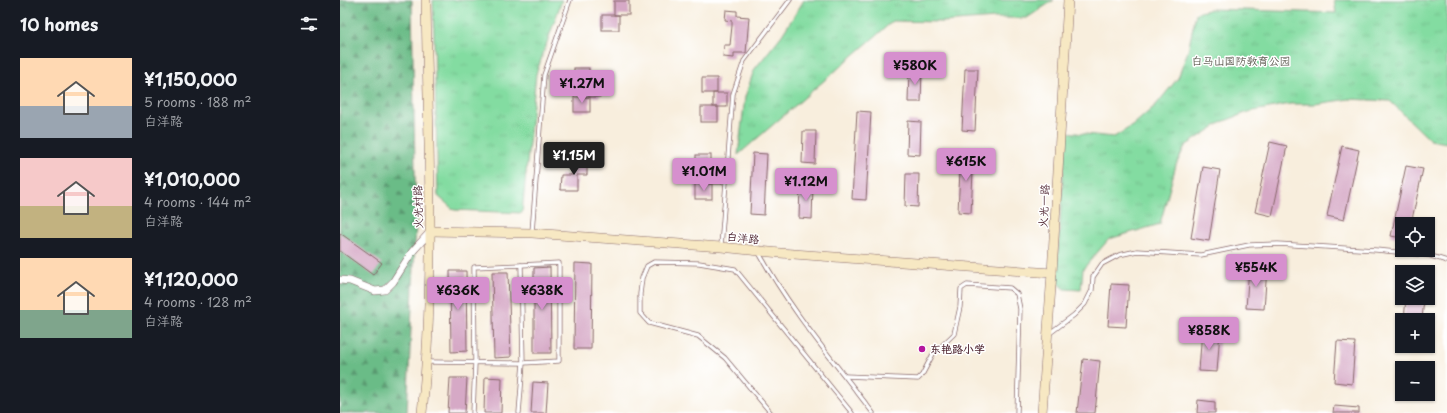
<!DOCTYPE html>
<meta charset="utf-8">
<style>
:root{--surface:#171b24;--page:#20242c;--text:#f1f3f6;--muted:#9ea1a6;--accent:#d690ce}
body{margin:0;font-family:"Playpen Sans","LXGW WenKai TC",sans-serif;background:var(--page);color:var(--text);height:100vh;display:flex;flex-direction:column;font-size:15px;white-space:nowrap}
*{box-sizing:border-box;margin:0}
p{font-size:13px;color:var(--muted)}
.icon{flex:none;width:22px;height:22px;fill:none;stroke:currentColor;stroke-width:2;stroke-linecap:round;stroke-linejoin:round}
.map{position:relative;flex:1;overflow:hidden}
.drawer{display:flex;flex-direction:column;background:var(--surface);width:340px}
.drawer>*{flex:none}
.tools{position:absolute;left:1055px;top:217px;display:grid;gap:8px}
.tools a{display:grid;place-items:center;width:40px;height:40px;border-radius:0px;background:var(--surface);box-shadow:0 1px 3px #0004;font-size:20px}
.price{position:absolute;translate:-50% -34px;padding:0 9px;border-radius:4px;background:var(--accent);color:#111;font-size:13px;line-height:26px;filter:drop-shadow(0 1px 2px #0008)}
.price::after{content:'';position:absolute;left:50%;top:24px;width:12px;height:9px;margin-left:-6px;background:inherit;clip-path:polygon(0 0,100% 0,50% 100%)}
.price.on{background:#222;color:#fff}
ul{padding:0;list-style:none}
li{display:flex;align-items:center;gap:12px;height:100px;padding:0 20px}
li span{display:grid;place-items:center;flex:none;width:112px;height:80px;border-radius:0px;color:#555}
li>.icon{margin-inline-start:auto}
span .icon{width:48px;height:48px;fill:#fffc;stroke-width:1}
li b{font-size:17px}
h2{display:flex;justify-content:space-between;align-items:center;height:48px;padding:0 20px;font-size:17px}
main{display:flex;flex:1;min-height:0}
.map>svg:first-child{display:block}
.forest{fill:url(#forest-firs);stroke:#5a6e59}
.park{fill:url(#park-tufts);stroke:#667e66}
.building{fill:#d6a9c6}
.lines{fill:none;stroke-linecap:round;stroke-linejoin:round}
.lane-casing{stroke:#876769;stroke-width:5}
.street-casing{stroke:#876769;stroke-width:8}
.secondary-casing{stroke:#876769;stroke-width:10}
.lane{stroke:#fff;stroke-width:3.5}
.street{stroke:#fff;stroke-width:7}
.secondary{stroke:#f7e8c3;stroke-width:9}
.poi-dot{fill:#b5179e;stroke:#fff;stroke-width:1.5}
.labels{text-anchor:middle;stroke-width:3;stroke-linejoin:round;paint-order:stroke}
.park-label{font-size:11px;fill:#5b584e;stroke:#fff}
.street-label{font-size:11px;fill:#4a1f2b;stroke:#fff}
.poi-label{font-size:11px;font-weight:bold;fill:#4a1f2b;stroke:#fff;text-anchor:start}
</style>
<main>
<section class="drawer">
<h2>10 homes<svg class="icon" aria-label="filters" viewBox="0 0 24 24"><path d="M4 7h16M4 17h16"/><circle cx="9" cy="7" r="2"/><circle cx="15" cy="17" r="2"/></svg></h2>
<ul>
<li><span style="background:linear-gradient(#ffd9b3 60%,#9aa5b1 0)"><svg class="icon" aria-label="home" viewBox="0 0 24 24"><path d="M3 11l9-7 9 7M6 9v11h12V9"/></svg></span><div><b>¥1,150,000</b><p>5 rooms · 188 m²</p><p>白洋路</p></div></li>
<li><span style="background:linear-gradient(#f6c9c9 60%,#c2b280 0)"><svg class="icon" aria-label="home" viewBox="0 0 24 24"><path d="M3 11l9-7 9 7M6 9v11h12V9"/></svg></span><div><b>¥1,010,000</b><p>4 rooms · 144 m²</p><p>白洋路</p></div></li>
<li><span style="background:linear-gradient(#ffd9b3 65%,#7fa58c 0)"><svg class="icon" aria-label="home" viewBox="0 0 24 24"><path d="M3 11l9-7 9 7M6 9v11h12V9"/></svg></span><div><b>¥1,120,000</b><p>4 rooms · 128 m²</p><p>白洋路</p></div></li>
</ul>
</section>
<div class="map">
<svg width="1107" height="413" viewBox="0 0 1107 413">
<defs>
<pattern id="forest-firs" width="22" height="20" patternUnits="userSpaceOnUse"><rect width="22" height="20" fill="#6abc87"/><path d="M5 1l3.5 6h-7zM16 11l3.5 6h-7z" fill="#59986f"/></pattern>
<pattern id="park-tufts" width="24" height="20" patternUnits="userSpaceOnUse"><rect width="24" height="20" fill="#83dca1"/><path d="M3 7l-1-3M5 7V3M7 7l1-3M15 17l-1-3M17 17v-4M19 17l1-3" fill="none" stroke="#73bc8b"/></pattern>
</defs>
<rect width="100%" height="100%" fill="#fff"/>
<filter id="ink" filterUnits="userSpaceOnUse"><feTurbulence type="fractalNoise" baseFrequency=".025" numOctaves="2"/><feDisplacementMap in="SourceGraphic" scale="8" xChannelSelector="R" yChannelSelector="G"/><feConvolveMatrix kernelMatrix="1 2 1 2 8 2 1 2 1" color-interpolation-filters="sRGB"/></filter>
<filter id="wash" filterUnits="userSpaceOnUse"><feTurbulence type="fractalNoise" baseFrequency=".012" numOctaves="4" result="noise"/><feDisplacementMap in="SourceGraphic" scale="16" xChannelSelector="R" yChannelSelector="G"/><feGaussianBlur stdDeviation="0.9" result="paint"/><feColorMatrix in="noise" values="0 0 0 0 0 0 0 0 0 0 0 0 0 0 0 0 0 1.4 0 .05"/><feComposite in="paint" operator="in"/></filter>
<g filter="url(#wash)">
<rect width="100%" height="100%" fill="#f8eedd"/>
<!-- forest -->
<path class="forest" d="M0,0H72L76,225L67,413H0Z"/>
<!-- park -->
<g class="park">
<path d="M93,0H222L196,74L182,213L114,210L98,196Z"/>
<path d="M464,0H714L687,18H655L602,22L553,21L398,155L405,97L414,70L442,35Z"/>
<path d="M994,0H1107V143L1090,140L1050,101L1009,99L975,104H950L908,112L882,122L845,146L836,165L820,224L769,239L743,269L741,290L724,289L716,282L726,132L774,137L792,126L816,105L838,78L848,51L856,13L872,9L996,13Z"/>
</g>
<g id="blocks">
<!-- building -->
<g class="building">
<rect x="274" y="1" width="15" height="14"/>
<path d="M386,10L397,11V16L409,17L406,53H394V58L383,57L384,45H390L392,26V21L385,20Z"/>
<rect x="262" y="15" width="17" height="15"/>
<rect x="234" y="68" width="15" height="15"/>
<path d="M569,69L582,70L581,102H568Z"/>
<path d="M625,69H638L635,131L622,130Z"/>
<rect x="362" y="78" width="15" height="15"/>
<rect x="245" y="83" width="15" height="14"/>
<rect x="373" y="93" width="14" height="14"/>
<rect x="234" y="97" width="16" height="15"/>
<rect x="361" y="107" width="17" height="15"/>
<path d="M517,111L531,112L526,200L512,199Z"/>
<path d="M568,121L581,122L580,155L567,154Z"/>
<path d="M463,131H476L475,164L462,163Z"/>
<path d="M930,142L947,146L932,216L915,212Z"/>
<rect x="221" y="146" width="15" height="14"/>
<path d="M1002,146L1019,150L1004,220L987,216Z"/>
<path d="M621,150L634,151L631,213L618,212Z"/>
<path d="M413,153L427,154L424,215L410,214Z"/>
<rect x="356" y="155" width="15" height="15"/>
<path d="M232,161H247V175H237V190H220L221,175H232Z"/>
<path d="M1066,166L1083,169L1071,224H1062V238L1051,236Z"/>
<path d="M863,167L880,170L869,241L851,238Z"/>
<rect x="367" y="170" width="15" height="14"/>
<path d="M566,174H579L578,207L565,206Z"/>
<rect x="355" y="184" width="17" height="15"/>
<path d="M460,185L473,186L472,219L459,218Z"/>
<path d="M0,233L42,263L33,275L0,251Z"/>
<path d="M235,263L252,264L251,349H234Z"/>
<path d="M210,267L211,353H194V268Z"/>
<path d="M909,267L927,268L924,309L906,308Z"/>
<path d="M110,271H126L127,351L111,352Z"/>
<path d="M152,272H168L171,357L154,358Z"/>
<path d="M771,284L789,285L786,327L768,326Z"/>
<path d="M1066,298H1084L1082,320H1064Z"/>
<path d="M862,329L880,331L877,372L859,371Z"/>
<path d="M997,341L1015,342L1012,384L994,382Z"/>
<path d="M743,359L760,361L755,413H737Z"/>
<path d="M145,377L162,378L161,413H144Z"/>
<path d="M110,378H127L125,413H108Z"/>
<path d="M193,382L208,383L206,413H191Z"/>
<path d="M858,400L875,402V413H857Z"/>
<path d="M994,406L1019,408V413H993Z"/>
</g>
</g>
</g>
<g filter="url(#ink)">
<use href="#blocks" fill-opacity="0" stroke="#876769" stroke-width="1"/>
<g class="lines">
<defs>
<g id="lane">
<path d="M192,232L204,75L230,0"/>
<path d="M381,246L393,94L404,61L450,0"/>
<path d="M418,251C450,310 493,360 533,413"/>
<path d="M710,333L734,315L745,304L752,290L753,277L762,264L779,255L797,251L861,255L909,245L938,244L1036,250L1088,255L1107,261"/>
<path d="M87,362L183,363L219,361V263L181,265"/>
<path d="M505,376L578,379L582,375L593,354L614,334L620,307L621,289L627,285L670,288L677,294L680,309L677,413"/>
<path d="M133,413L135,363L134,267L181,265L183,363L179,413"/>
<path d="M431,413L385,358L358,336L309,323L300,313V294L302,278L307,266L314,262L359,263L395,269L512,413"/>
</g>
<path id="street" d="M0,280L10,281L35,291L45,290L53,282L72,252L91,231"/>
<g id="secondary">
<path d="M91,231L192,233L381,247L440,253L712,273"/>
<path d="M82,413C96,276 88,138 86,0"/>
<path d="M702,413L712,273L728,0"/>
</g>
</defs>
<!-- lane casing -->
<use href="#lane" class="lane-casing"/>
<!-- street casing -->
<use href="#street" class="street-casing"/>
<!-- secondary casing -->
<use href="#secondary" class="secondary-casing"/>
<!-- lane -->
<use href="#lane" class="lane"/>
<!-- street -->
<use href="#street" class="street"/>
<!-- secondary -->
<use href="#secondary" class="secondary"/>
</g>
</g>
<!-- markers -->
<circle class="poi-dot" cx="582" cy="349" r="4"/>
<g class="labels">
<!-- park labels -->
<g class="park-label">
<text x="901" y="65">白马山国防教育公园</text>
</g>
<!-- street labels -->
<g class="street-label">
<text transform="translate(704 206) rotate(-87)" y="4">火光一路</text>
<text transform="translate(78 207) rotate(-91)" y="4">火光村路</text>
<text transform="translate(403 238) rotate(6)" y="4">白洋路</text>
</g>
<!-- poi labels -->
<g class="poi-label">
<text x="590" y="353">东艳路小学</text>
</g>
</g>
</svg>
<div class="tools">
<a><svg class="icon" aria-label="locate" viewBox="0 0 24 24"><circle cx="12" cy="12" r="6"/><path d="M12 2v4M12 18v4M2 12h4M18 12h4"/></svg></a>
<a><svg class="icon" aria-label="layers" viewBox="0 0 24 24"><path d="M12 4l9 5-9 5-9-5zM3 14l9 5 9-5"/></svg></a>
<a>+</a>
<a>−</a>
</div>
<b class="price" style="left:575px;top:86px">¥580K</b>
<b class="price" style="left:242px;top:104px">¥1.27M</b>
<b class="price on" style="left:234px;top:176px">¥1.15M</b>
<b class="price" style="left:626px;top:182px">¥615K</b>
<b class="price" style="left:364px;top:192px">¥1.01M</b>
<b class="price" style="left:466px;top:202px">¥1.12M</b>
<b class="price" style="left:916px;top:288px">¥554K</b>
<b class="price" style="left:118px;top:311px">¥636K</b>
<b class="price" style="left:202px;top:311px">¥638K</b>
<b class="price" style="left:869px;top:351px">¥858K</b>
</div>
</main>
